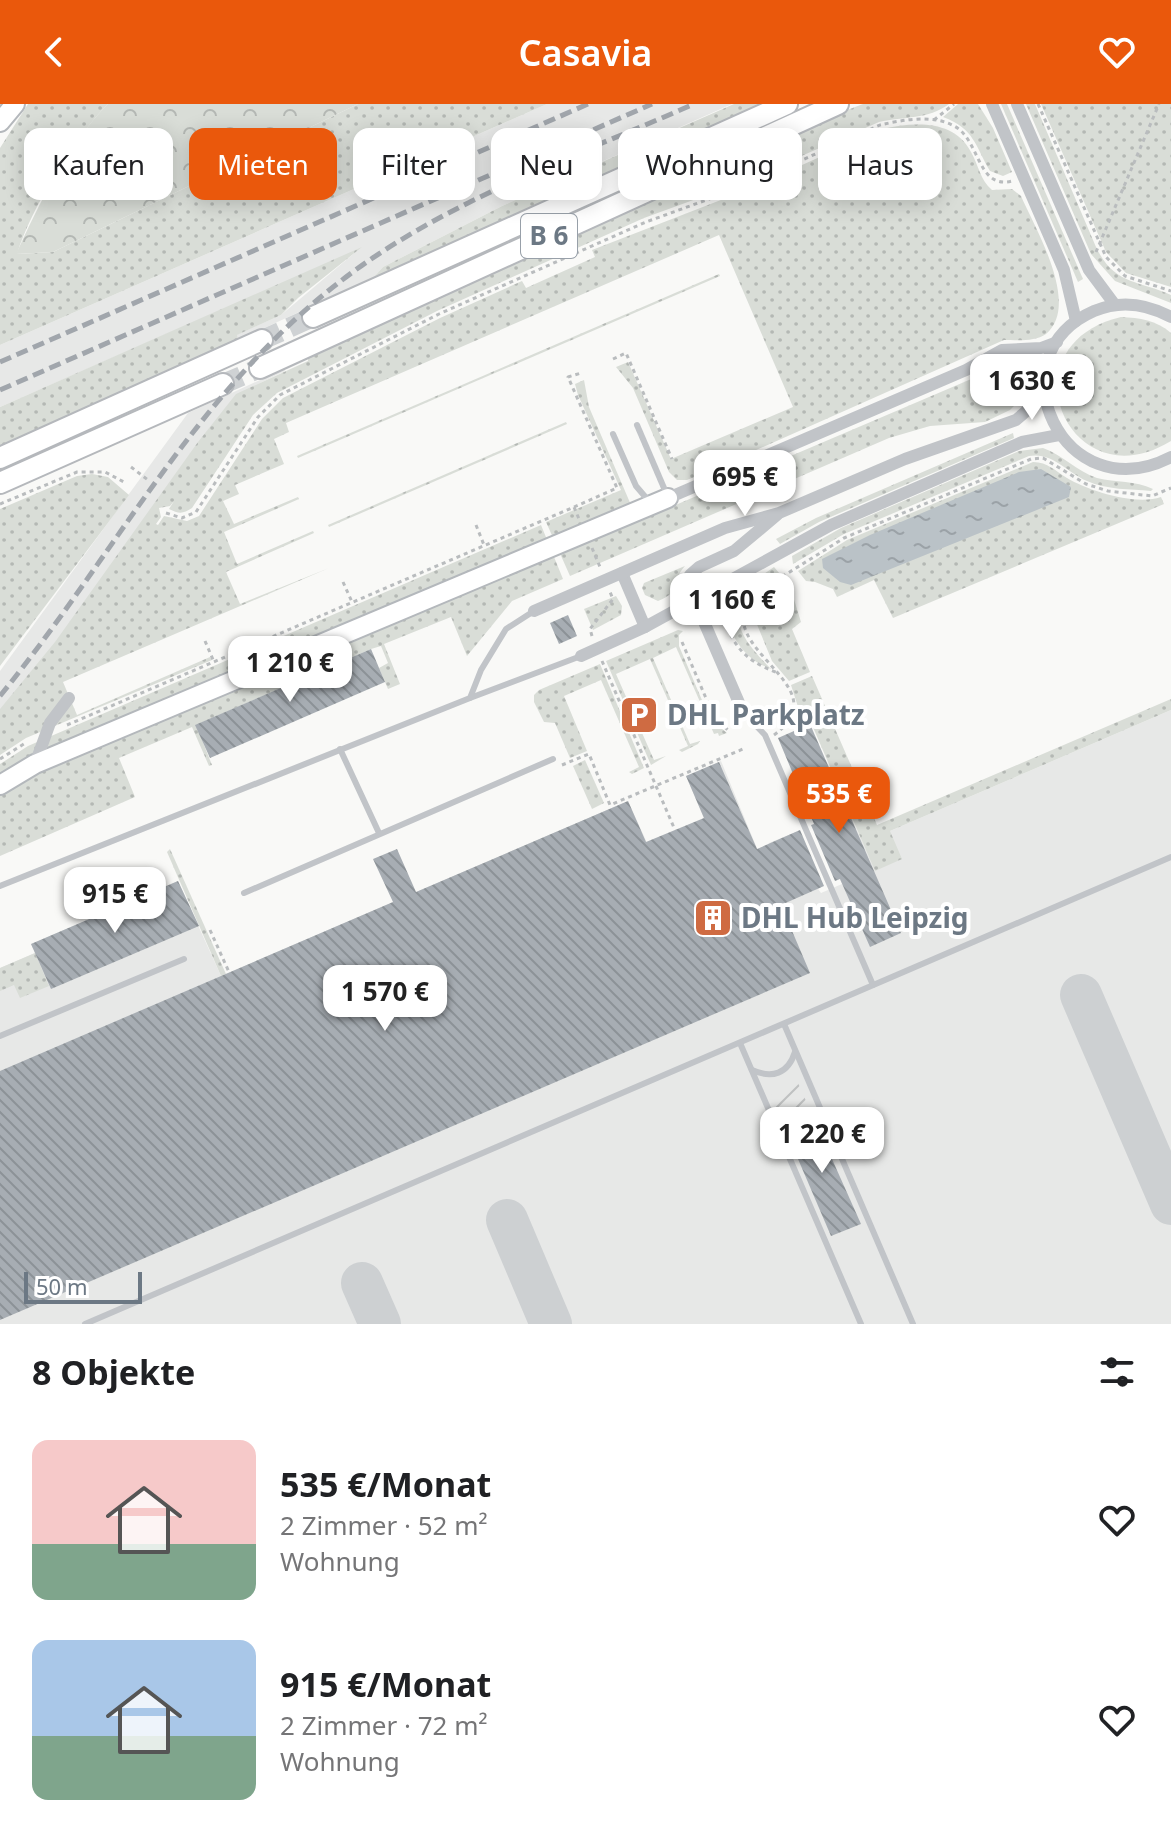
<!DOCTYPE html>
<html lang="de">
<meta charset="utf-8">
<style>
:root{--surface:#fff;--page:#f2f2f2;--text:#202124;--muted:#757577;--accent:#ea580c}
body{margin:0;font-family:"Noto Sans",sans-serif;background:var(--page);color:var(--text);height:100vh;display:flex;flex-direction:column;font-size:30px;white-space:nowrap}
*{box-sizing:border-box;margin:0}
p{font-size:26px;color:var(--muted)}
.icon{flex:none;width:44px;height:44px;fill:none;stroke:currentColor;stroke-width:2;stroke-linecap:round;stroke-linejoin:round}
.map{position:relative;height:1220px;overflow:hidden}
.side{display:flex;flex-direction:column;background:var(--surface);flex:1}
.side>*{flex:none}
.banner{position:absolute;left:24px;top:24px;width:1124px;height:72px;display:flex;gap:16px}
.scale{position:absolute;left:24px;bottom:20px;width:118px;box-sizing:border-box;padding-left:8px;border:4px solid #6c7884;border-top:0;font-size:22px;line-height:28px;white-space:nowrap;color:#6c7884;-webkit-text-stroke:6px #fff;paint-order:stroke}
.price{position:absolute;translate:-50% -68px;padding:0 18px;border-radius:16px;background:#fff;color:#222;font-size:26px;line-height:52px;filter:drop-shadow(0 2px 4px #0008)}
.price::after{content:'';position:absolute;left:50%;top:48px;width:24px;height:18px;margin-left:-12px;background:inherit;clip-path:polygon(0 0,100% 0,50% 100%)}
.price.current{background:var(--accent);color:#fff}
ul{padding:0;list-style:none}
li{display:flex;align-items:center;gap:24px;height:200px;padding:0 32px}
li span{display:grid;place-items:center;flex:none;width:224px;height:160px;border-radius:16px;color:#555}
li>.icon{margin-inline-start:auto}
span .icon{width:96px;height:96px;fill:#fffc;stroke-width:1}
li b{font-size:34px}
h2{display:flex;justify-content:space-between;align-items:center;height:96px;padding:0 32px;font-size:34px}
.pill{padding:0 28px;border-radius:16px;background:var(--surface);box-shadow:0 4px 20px #0003;font-size:28px;line-height:72px}
.pill.current{background:var(--accent);color:#fff}
header{display:flex;justify-content:space-between;align-items:center;height:104px;padding:0 32px;background:var(--accent);color:#fff;font-size:36px;font-weight:600}
.map>svg:first-child{display:block}
.built{fill:#e7e8e7}
.industrial{fill:url(#industrial-furrows)}
.grass{fill:url(#grass-dots)}
.forest{fill:url(#forest-crowns)}
.water{fill:url(#water-ripples)}
.lines{fill:none;stroke-linecap:round;stroke-linejoin:round}
.taxiway{stroke:#cdd0d2;stroke-width:42}
.building{fill:url(#building-back-hatch)}
.primary-tunnel{stroke:#cfd2d4;stroke-width:20;stroke-dasharray:20 10;stroke-linecap:butt}
.secondary-casing{stroke:#b4b8bc;stroke-width:22}
.primary-casing{stroke:#b5b8bc;stroke-width:24}
.path{stroke:#b9bcbe;stroke-width:3;stroke-dasharray:4 4;stroke-linecap:butt}
.lane{stroke:#c1c4c8;stroke-width:6}
.street{stroke:#c1c4c8;stroke-width:12}
.secondary{stroke:#fff;stroke-width:18}
.primary{stroke:#fff;stroke-width:20}
.rail{stroke:#a1a6ac;stroke-width:5;stroke-dasharray:12 6;stroke-linecap:butt}
.labels{text-anchor:middle;stroke-width:8;stroke-linejoin:round;paint-order:stroke}
.shield{fill:#fff;stroke:#98a0a9;stroke-width:2}
.shield-label{font-size:26px;font-weight:bold;fill:#6c7884}
.poi-label{font-size:28px;font-weight:bold;fill:#6c7884;stroke:#fff;text-anchor:start}
</style>
<header><svg class="icon" aria-label="back" viewBox="0 0 24 24"><path d="M15 5l-7 7 7 7"/></svg>Casavia<svg class="icon" aria-label="heart" viewBox="0 0 24 24"><path d="M12 20l-8-8c-3-5 5-10 8-4 3-6 11-1 8 4z"/></svg></header>
<div class="map">
<svg width="1171" height="1220" viewBox="0 0 1171 1220">
<defs>
<pattern id="industrial-furrows" width="10" height="10" patternUnits="userSpaceOnUse" patternTransform="scale(2)"><rect width="10" height="10" fill="#e7e8e7"/><path d="M-1 1l2-2M0 10L10 0M9 11l2-2" fill="none" stroke="#bfc1c1"/></pattern>
<pattern id="grass-dots" width="8" height="8" patternUnits="userSpaceOnUse" patternTransform="scale(2)"><rect width="8" height="8" fill="#d9ddd7"/><path d="M2 2h.1M6 6h.1" fill="none" stroke="#b4b8b4" stroke-width="1.8" stroke-linecap="round"/></pattern>
<pattern id="forest-crowns" width="20" height="18" patternUnits="userSpaceOnUse" patternTransform="scale(2)"><rect width="20" height="18" fill="#d9ddd7"/><path d="M2 6a3 3 0 1 1 6 0M12 15a3 3 0 1 1 6 0" fill="none" stroke="#b4b8b4"/></pattern>
<pattern id="water-ripples" width="26" height="14" patternUnits="userSpaceOnUse" patternTransform="scale(2)"><rect width="26" height="14" fill="#bac2c7"/><path d="M2 4q2-2 4 0t4 0M15 11q2-2 4 0t4 0" fill="none" stroke="#9ba2a7"/></pattern>
<pattern id="building-back-hatch" width="6" height="6" patternUnits="userSpaceOnUse" patternTransform="scale(2)"><rect width="6" height="6" fill="#a7adb3"/><path d="M-1 5l2 2M0 0l6 6M5-1l2 2" fill="none" stroke="#8c9297"/></pattern>
</defs>
<rect width="100%" height="100%" fill="#f9f9f7"/>
<!-- built -->
<g class="built">
<path d="M547,0H732L502,102L383,163L373,174L238,236L236,231L281,211L358,146L0,303V241Z"/>
<path d="M284,265L285,267L252,283L229,309L0,615V567L188,309Z"/>
<path d="M1171,606V1220H0V864L35,849L31,840L178,777L221,872L628,697L648,741L705,717L686,672L721,657L761,754L769,739L796,728L821,783L818,785L821,789L842,780L807,699L839,685L875,766L890,727Z"/>
</g>
<!-- industrial -->
<path class="industrial" d="M798,979L811,1008L783,1020L771,991Z"/>
<!-- grass -->
<g class="grass">
<path d="M28,0H108C74,34 31,105 17,150L53,148L358,0H547L0,241V44Z"/>
<path d="M734,0H767L469,134L373,174L383,163L502,102Z"/>
<path d="M863,0H949C928,16 904,12 879,18L740,79L644,114L437,207L277,289L253,311L192,404C183,410 179,410 169,405L174,397L170,402L159,404L161,413L156,420L158,421L164,412L187,417L199,412L262,315L283,294L440,214L522,177L526,184L595,153L592,146L744,87L882,25C914,18 954,15 971,48C979,62 980,76 992,86L1012,85L1021,92C1035,124 1081,201 1046,230C1035,238 1017,236 1004,236L702,370L687,376H677L669,368L633,284L616,263L628,258L671,355L793,303L719,131L286,319L289,328L274,335L284,360L235,381L239,390L223,397L234,420L298,393L299,395L224,428L237,460L313,427L314,429L226,468L240,500L329,464L63,578L77,611L210,553L212,556L26,634L0,651V605L55,538L198,338L236,290L308,257V251L834,11Z"/>
<path d="M958,0H978L993,24L1012,68L1003,72L990,67C975,42 975,25 943,13Z"/>
<path d="M1001,0H1007L1083,175L1078,178Z"/>
<path d="M1026,0H1035L1096,143C1114,181 1138,176 1171,191V199L1115,177L1091,150Z"/>
<path d="M1041,0H1171V183L1126,169L1106,148Z"/>
<path d="M362,143L298,194L281,211L237,231L238,236L0,344V303Z"/>
<path d="M719,170L720,172L298,354L297,352Z"/>
<path d="M1121,213C1140,214 1156,216 1171,229V337C1068,400 1002,241 1121,213Z"/>
<path d="M1005,263L1022,267L1030,277L1022,294L1010,306L985,318L930,322L889,334L570,472L546,418L621,386L578,291L575,280L584,276L589,303L634,408L645,414L990,267Z"/>
<path d="M566,318L567,320L329,423L328,421Z"/>
<path d="M1013,329L1014,334L819,418L780,440L776,435L816,414Z"/>
<path d="M1043,344C1063,351 1076,367 1097,374C1116,379 1135,376 1153,385L1151,387C1130,385 1107,386 1087,377C1066,368 1053,348 1029,352L844,430L793,460L792,452L841,424L1019,347Z"/>
<path d="M1033,358C1048,358 1055,367 1067,374C1089,387 1136,402 1161,393L1164,400L893,514L874,476L837,493L833,485L815,478L806,477L798,467L847,436Z"/>
<path d="M92,370L108,373L129,391L0,562V405L77,372Z"/>
<path d="M541,421L563,475L512,497L467,552L451,513L384,540L400,580L388,585L379,564L388,559L381,542L371,545L196,621L212,661L209,662L192,623L119,654L135,693L0,752V660L28,642Z"/>
<path d="M685,462C670,478 682,488 658,497L645,491L642,484L644,479Z"/>
<path d="M774,463L780,470C769,476 755,483 747,492C724,518 753,546 771,565C740,554 731,528 719,501Z"/>
<path d="M783,475L792,489L801,518L792,525L810,568L789,577L772,557L749,501L758,491Z"/>
<path d="M616,492L622,502L621,511L593,526L584,505Z"/>
<path d="M678,526L683,527L679,531V542L710,615L727,629L719,632L718,629L714,630L676,543L653,554L690,640L700,637L698,640L682,648L679,646L688,642L650,555L616,570L654,656L666,652L651,661L606,557Z"/>
<path d="M600,560L644,664L632,670L629,668L639,663L601,576L564,592L587,647L570,654L555,619L544,618L534,598V591L539,586Z"/>
<path d="M812,572L877,721L1171,595V606L890,727L902,755L875,767L812,621H805L803,615L806,613L803,605L799,606L791,581Z"/>
<path d="M585,656L604,699L592,705L573,662Z"/>
<path d="M170,745L226,870L221,872L167,748Z"/>
<path d="M35,849L49,882L20,894L14,881L0,887V864Z"/>
</g>
<!-- forest -->
<path class="forest" d="M108,0H358L53,148L16,150C40,98 67,41 108,0Z"/>
<!-- water -->
<path class="water" d="M1041,365L1071,383L1069,393L851,481L840,478L823,464L822,455L870,431L1019,368Z"/>
<g class="lines">
<!-- taxiway -->
<g class="taxiway">
<path d="M1081,891L1171,1100"/>
<path d="M507,1116L551,1220"/>
<path d="M362,1179L380,1220"/>
</g>
</g>
<!-- building -->
<g class="building">
<path d="M568,511L577,532L559,540L550,519Z"/>
<path d="M371,545L385,578L210,654L195,621Z"/>
<path d="M810,620L901,829L870,843L840,775L835,777L811,721L814,720L778,634Z"/>
<path d="M719,658L757,745L800,726L824,782L781,801L810,869L0,1216V967L393,798L373,755L397,745L416,788L628,697L646,738L704,714L686,672Z"/>
<path d="M178,777L199,822L51,885L31,840Z"/>
<path d="M811,1008L861,1120L831,1132L783,1020Z"/>
</g>
<g class="lines">
<!-- primary-tunnel -->
<g class="primary-tunnel">
<path d="M262,236L313,213"/>
<path d="M223,280L260,264"/>
</g>
<defs>
<g id="secondary">
<path d="M0,18L15,0"/>
<path d="M0,681L35,660L668,394"/>
</g>
<g id="primary">
<path d="M313,213L787,0"/>
<path d="M260,264L838,0"/>
<path d="M0,354L262,236"/>
<path d="M0,379L223,280"/>
</g>
</defs>
<!-- secondary casing -->
<use href="#secondary" class="secondary-casing"/>
<!-- primary casing -->
<use href="#primary" class="primary-casing"/>
<!-- path -->
<g class="path">
<path d="M1038,0L1106,153L1125,172L1171,187"/>
<path d="M934,16L954,0"/>
<path d="M1096,148L1159,0"/>
<path d="M613,255L626,249L672,355"/>
<path d="M131,363L148,376"/>
<path d="M0,400L77,368H105L124,378"/>
<path d="M574,403L617,384L568,273L581,269"/>
<path d="M166,409L182,414L196,408L258,313L280,291L439,210L646,118L742,83L880,21C902,16 933,10 954,22C980,35 977,86 1012,77"/>
<path d="M476,421L484,441"/>
<path d="M592,444L600,463"/>
<path d="M343,478L352,498"/>
<path d="M717,502C734,539 738,554 778,569"/>
<path d="M592,532L590,525L613,495L610,488"/>
<path d="M205,537L214,558"/>
<path d="M682,538L714,613L729,627"/>
<path d="M602,557L675,726"/>
<path d="M67,621L574,403L579,415"/>
<path d="M774,631C843,581 707,545 753,491L844,434L1031,355L1043,354L1086,380L1108,387L1152,392L1171,384"/>
<path d="M0,655L27,638"/>
<path d="M562,661L589,650L610,701L743,645"/>
<path d="M210,826L229,868"/>
</g>
<!-- lane -->
<g class="lane">
<path d="M637,321L667,391"/>
<path d="M613,330L636,382L648,396H653"/>
<path d="M470,594L581,552"/>
<path d="M743,608L765,631L873,881"/>
<path d="M340,645L379,729"/>
<path d="M0,782L470,594L481,566L506,525L534,507"/>
<path d="M244,789L553,655"/>
<path d="M784,920L913,1220"/>
<path d="M0,932L184,855"/>
<path d="M740,939L861,1220"/>
<path d="M752,966C772,975 788,970 795,948"/>
<path d="M85,1220L1171,753"/>
</g>
<!-- street -->
<g class="street">
<path d="M992,0L1064,166L1076,217"/>
<path d="M1017,0L1089,166L1115,201"/>
<path d="M1171,213C1147,200 1120,196 1094,207C991,252 1063,409 1171,353"/>
<path d="M981,263C1009,256 1023,256 1044,276"/>
<path d="M668,394L966,266L1002,246L1041,244L1057,238"/>
<path d="M622,469L645,523"/>
<path d="M534,507L725,424L779,409L905,355L1016,316L1044,292"/>
<path d="M581,552L645,523L831,421L1022,338L1059,331"/>
<path d="M743,608L695,497L690,471L699,463L734,447L777,411"/>
<path d="M35,660L50,619L69,594"/>
</g>
<!-- secondary -->
<use href="#secondary" class="secondary"/>
<!-- primary -->
<use href="#primary" class="primary"/>
<!-- rail -->
<g class="rail">
<path d="M0,258L588,0"/>
<path d="M0,286L652,0"/>
<path d="M0,592C112,455 195,290 337,180C441,98 574,53 694,0"/>
</g>
</g>
<!-- icons -->
<defs>
<symbol id="parking-square" viewBox="-11 -11 22 22"><rect x="-9" y="-9" width="18" height="18" rx="4" fill="#cf6b42" stroke="#fff"/><path d="M-3.5-5.5H1a3.5 3.5 0 0 1 0 7H-1V5.5H-3.5ZM-1-3.4V-.6H.8a1.4 1.4 0 0 0 0-2.8Z" fill="#fff"/></symbol>
<symbol id="building-square" viewBox="-11 -11 22 22"><rect x="-9" y="-9" width="18" height="18" rx="4" fill="#cf6b42" stroke="#fff"/><path d="M-4-6H4V6H1V3H-1V6H-4ZM-2.5-4.3h1.7v1.8h-1.7ZM.8-4.3h1.7v1.8H.8ZM-2.5-1h1.7V.8h-1.7ZM.8-1h1.7V.8H.8Z" fill="#fff"/></symbol>
</defs>
<g fill-rule="evenodd">
<use href="#parking-square" x="617" y="589" width="44" height="44"/>
<use href="#building-square" x="691" y="792" width="44" height="44"/>
</g>
<g class="labels">
<!-- shield labels -->
<rect class="shield" x="521" y="110" width="56" height="44" rx="6"/>
<g class="shield-label">
<text x="549" y="141">B 6</text>
</g>
<!-- poi labels -->
<g class="poi-label">
<text x="667" y="621">DHL Parkplatz</text>
<text x="741" y="824">DHL Hub Leipzig</text>
</g>
</g>
</svg>
<div class="scale">50 m</div>
<b class="price" style="left:1032px;top:318px">1 630 €</b>
<b class="price" style="left:745px;top:414px">695 €</b>
<b class="price" style="left:732px;top:537px">1 160 €</b>
<b class="price" style="left:290px;top:600px">1 210 €</b>
<b class="price current" style="left:839px;top:731px">535 €</b>
<b class="price" style="left:115px;top:831px">915 €</b>
<b class="price" style="left:385px;top:929px">1 570 €</b>
<b class="price" style="left:822px;top:1071px">1 220 €</b>
<div class="banner">
<a class="pill">Kaufen</a>
<a class="pill current">Mieten</a>
<a class="pill">Filter</a>
<a class="pill">Neu</a>
<a class="pill">Wohnung</a>
<a class="pill">Haus</a>
</div>
</div>
<section class="side">
<h2>8 Objekte<svg class="icon" aria-label="filters" viewBox="0 0 24 24"><path d="M4 7h16M4 17h16"/><circle cx="9" cy="7" r="2"/><circle cx="15" cy="17" r="2"/></svg></h2>
<ul>
<li><span style="background:linear-gradient(#f6c9c9 65%,#7fa58c 0)"><svg class="icon" aria-label="home" viewBox="0 0 24 24"><path d="M3 11l9-7 9 7M6 9v11h12V9"/></svg></span><div><b>535 €/Monat</b><p>2 Zimmer · 52 m²</p><p>Wohnung</p></div><svg class="icon" aria-label="heart" viewBox="0 0 24 24"><path d="M12 20l-8-8c-3-5 5-10 8-4 3-6 11-1 8 4z"/></svg></li>
<li><span style="background:linear-gradient(#a9c7e8 60%,#7fa58c 0)"><svg class="icon" aria-label="home" viewBox="0 0 24 24"><path d="M3 11l9-7 9 7M6 9v11h12V9"/></svg></span><div><b>915 €/Monat</b><p>2 Zimmer · 72 m²</p><p>Wohnung</p></div><svg class="icon" aria-label="heart" viewBox="0 0 24 24"><path d="M12 20l-8-8c-3-5 5-10 8-4 3-6 11-1 8 4z"/></svg></li>
</ul>
</section>
